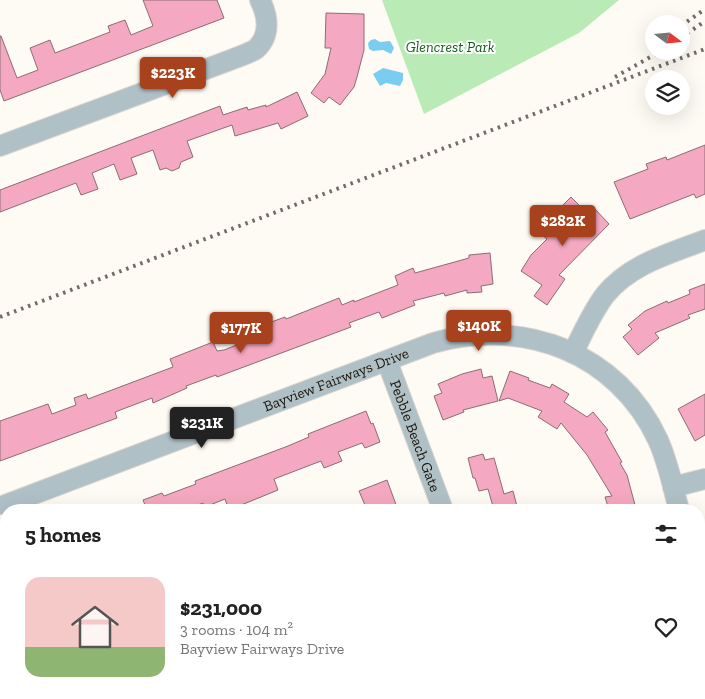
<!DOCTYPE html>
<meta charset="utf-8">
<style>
:root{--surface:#fff;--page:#f2f2f2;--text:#222;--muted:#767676;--line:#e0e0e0;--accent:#a8421c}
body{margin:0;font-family:"Zilla Slab",serif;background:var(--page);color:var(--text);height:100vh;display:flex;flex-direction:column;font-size:19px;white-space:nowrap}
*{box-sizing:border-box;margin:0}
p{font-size:16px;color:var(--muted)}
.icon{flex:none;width:28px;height:28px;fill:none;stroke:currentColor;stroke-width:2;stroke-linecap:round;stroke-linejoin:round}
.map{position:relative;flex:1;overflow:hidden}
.drawer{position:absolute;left:0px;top:504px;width:705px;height:196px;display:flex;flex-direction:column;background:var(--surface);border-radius:20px 20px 0 0;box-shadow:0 5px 20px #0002}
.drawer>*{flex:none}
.needle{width:32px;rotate:106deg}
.fabs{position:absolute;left:645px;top:15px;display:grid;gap:10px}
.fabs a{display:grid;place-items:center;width:45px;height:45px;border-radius:50%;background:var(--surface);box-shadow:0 5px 20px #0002;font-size:25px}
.price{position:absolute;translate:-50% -42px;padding:0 11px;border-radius:5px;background:var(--accent);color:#fff;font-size:16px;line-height:32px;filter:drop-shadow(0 1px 2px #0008)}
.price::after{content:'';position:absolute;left:50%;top:30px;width:15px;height:11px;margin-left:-8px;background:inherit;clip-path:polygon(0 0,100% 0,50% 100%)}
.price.active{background:#222;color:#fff}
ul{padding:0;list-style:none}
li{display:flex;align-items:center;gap:15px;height:125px;padding:0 25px}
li+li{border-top:1px solid var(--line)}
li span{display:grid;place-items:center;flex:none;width:140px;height:100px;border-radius:15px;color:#555}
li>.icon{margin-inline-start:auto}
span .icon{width:60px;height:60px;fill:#fffc;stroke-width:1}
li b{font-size:21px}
h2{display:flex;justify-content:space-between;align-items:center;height:60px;padding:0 25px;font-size:21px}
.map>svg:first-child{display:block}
.green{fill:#baebb7}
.water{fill:#7bccf1}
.building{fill:#f5a8c1;stroke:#8d6c76}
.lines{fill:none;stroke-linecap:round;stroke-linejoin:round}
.minor-casing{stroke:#dad5cf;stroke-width:22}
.minor{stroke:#b0c0c7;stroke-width:20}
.rail{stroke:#736c64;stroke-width:4;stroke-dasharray:2.5 5;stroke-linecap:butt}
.labels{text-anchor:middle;stroke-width:4;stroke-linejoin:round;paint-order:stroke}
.park-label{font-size:15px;font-style:italic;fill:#115c16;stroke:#fff}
.street-label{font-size:15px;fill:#1d150b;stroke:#fff}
</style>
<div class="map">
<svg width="705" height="699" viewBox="0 0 705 699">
<rect width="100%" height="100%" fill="#fefaf4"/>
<!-- green -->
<g class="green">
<path d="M382,0H619L579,33L424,114Z"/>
<path d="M0,528L6,529V694H600V699H0Z"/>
</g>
<!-- water -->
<g class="water">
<path d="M375,39L380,42L390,41L394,48L391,54L383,50L373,51L369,49L368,43L371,40Z"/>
<path d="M383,68L403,73V80L400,86L386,83L380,86L373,74Z"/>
<path d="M350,694H412V699H347Z"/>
</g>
<!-- building -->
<g class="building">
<path d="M143,0H217L224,18L4,101L0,90V36H1L17,78L38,70L30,48L50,40L55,53L110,32L108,26L125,20L131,35L153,26Z"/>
<path d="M326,13L364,14V50L357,77L354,87L340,105L329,97L324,103L311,93L325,74L331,48H325Z"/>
<path d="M297,92L308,116L281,129L278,123L235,136L232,125L187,141L193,157L181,162L179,168L172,171L166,168L160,170L153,150L131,158L137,174L120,180L114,164L92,173L98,189L81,195L76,183L0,212V190L220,106L223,115L247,107L248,110L266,105V107Z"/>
<path d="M705,145V194L696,198L694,194L630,219L614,182L648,169L646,164L666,157L667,160Z"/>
<path d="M571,197L587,213L593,207L609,224L559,275L565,279L547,305L534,296L542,285L521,271L531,255L547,239L541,234L559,215L556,212Z"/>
<path d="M490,253L493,284L481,286L482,292L467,293V290L445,296L444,293L413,301L415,305L382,318L379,312L349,323L351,327L217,377L216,375L186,386L187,388L153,403L152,398L115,412L117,418L0,461V421L48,404L52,414L76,405L74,398L86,394L88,399L173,367L170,359L213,342L217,351L224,350L270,332L266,324L285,317L286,319L339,298L342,305L354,300V302L398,285L395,276L413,268L415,273L469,258V255Z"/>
<path d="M705,284V309L688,315L690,318L655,333L659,338L638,355L623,337L632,329L628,325L645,311L667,301L668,303L690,294L689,290Z"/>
<path d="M481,369L483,378L492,376L498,401L463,410L464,412L443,420L434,396L442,393L438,384L462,374Z"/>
<path d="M510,371L529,378L528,380L550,388L552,384L569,394L564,402L587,417L593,412L608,430L605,432L622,462L620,463L627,475L635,505H633L634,510H609L605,497L612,496L587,455L561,423L557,429L538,417L542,411L508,398L499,401Z"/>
<path d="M705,394V435L695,441L678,409Z"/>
<path d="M366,411L371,424L373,423L380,442L365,448L362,443L338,452L342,461L324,468L321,461L274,479L278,490L229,510L225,499L205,507L203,503L185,510H147L143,500L162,493L164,496L196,484L195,481L288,446L309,437L308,434Z"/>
<path d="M483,454L485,460L494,458L504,494L513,491L518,510H494L488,489L479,491L475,478H473L468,458Z"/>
<path d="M387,480L398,510H367L359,491Z"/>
</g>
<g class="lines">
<defs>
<g id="minor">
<path d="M0,146L233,59C240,56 250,53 256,49C271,35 268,16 260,0"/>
<path d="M573,353C583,333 592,312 605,295C630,264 669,254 705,240"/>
<path id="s1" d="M387,361L443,510"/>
<path d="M673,487L705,479"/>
<path id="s2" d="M5,505L433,343C523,317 618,353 658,440C668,462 673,487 679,510"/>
<path d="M699,583L705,614"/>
</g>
</defs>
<!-- minor casing -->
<use href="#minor" class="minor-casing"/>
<!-- minor -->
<use href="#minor" class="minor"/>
<!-- rail -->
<g class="rail">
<path d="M681,26L705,9"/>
<path d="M681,38L705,21"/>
<path d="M615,77L661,51"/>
<path d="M0,317L705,49"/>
</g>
</g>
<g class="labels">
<!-- park labels -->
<g class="park-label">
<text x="450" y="52">Glencrest Park</text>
</g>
<!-- street labels -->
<g class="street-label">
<text dy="5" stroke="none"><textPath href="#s2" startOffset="354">Bayview Fairways Drive</textPath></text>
<text dy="5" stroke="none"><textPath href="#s1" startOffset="80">Pebble Beach Gate</textPath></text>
</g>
</g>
</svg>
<div class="fabs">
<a><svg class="needle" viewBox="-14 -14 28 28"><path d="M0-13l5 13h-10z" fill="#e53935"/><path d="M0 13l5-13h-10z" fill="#767676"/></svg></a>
<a><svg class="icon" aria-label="layers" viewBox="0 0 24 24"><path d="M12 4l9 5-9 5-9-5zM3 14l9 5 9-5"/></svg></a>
</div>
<b class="price" style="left:173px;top:99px">$223K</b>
<b class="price" style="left:563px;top:247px">$282K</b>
<b class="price" style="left:479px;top:352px">$140K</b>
<b class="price" style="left:241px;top:354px">$177K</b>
<b class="price active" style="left:202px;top:449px">$231K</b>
<section class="drawer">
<h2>5 homes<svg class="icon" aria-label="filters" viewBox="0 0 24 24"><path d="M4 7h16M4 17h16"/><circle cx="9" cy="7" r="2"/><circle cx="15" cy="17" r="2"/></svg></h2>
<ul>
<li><span style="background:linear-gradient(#f6c9c9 70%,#8fb573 0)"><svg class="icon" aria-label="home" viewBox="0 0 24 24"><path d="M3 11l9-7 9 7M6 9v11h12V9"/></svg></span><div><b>$231,000</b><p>3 rooms · 104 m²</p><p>Bayview Fairways Drive</p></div><svg class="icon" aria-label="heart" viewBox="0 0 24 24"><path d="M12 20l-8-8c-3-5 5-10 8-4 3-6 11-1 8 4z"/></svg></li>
</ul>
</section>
</div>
